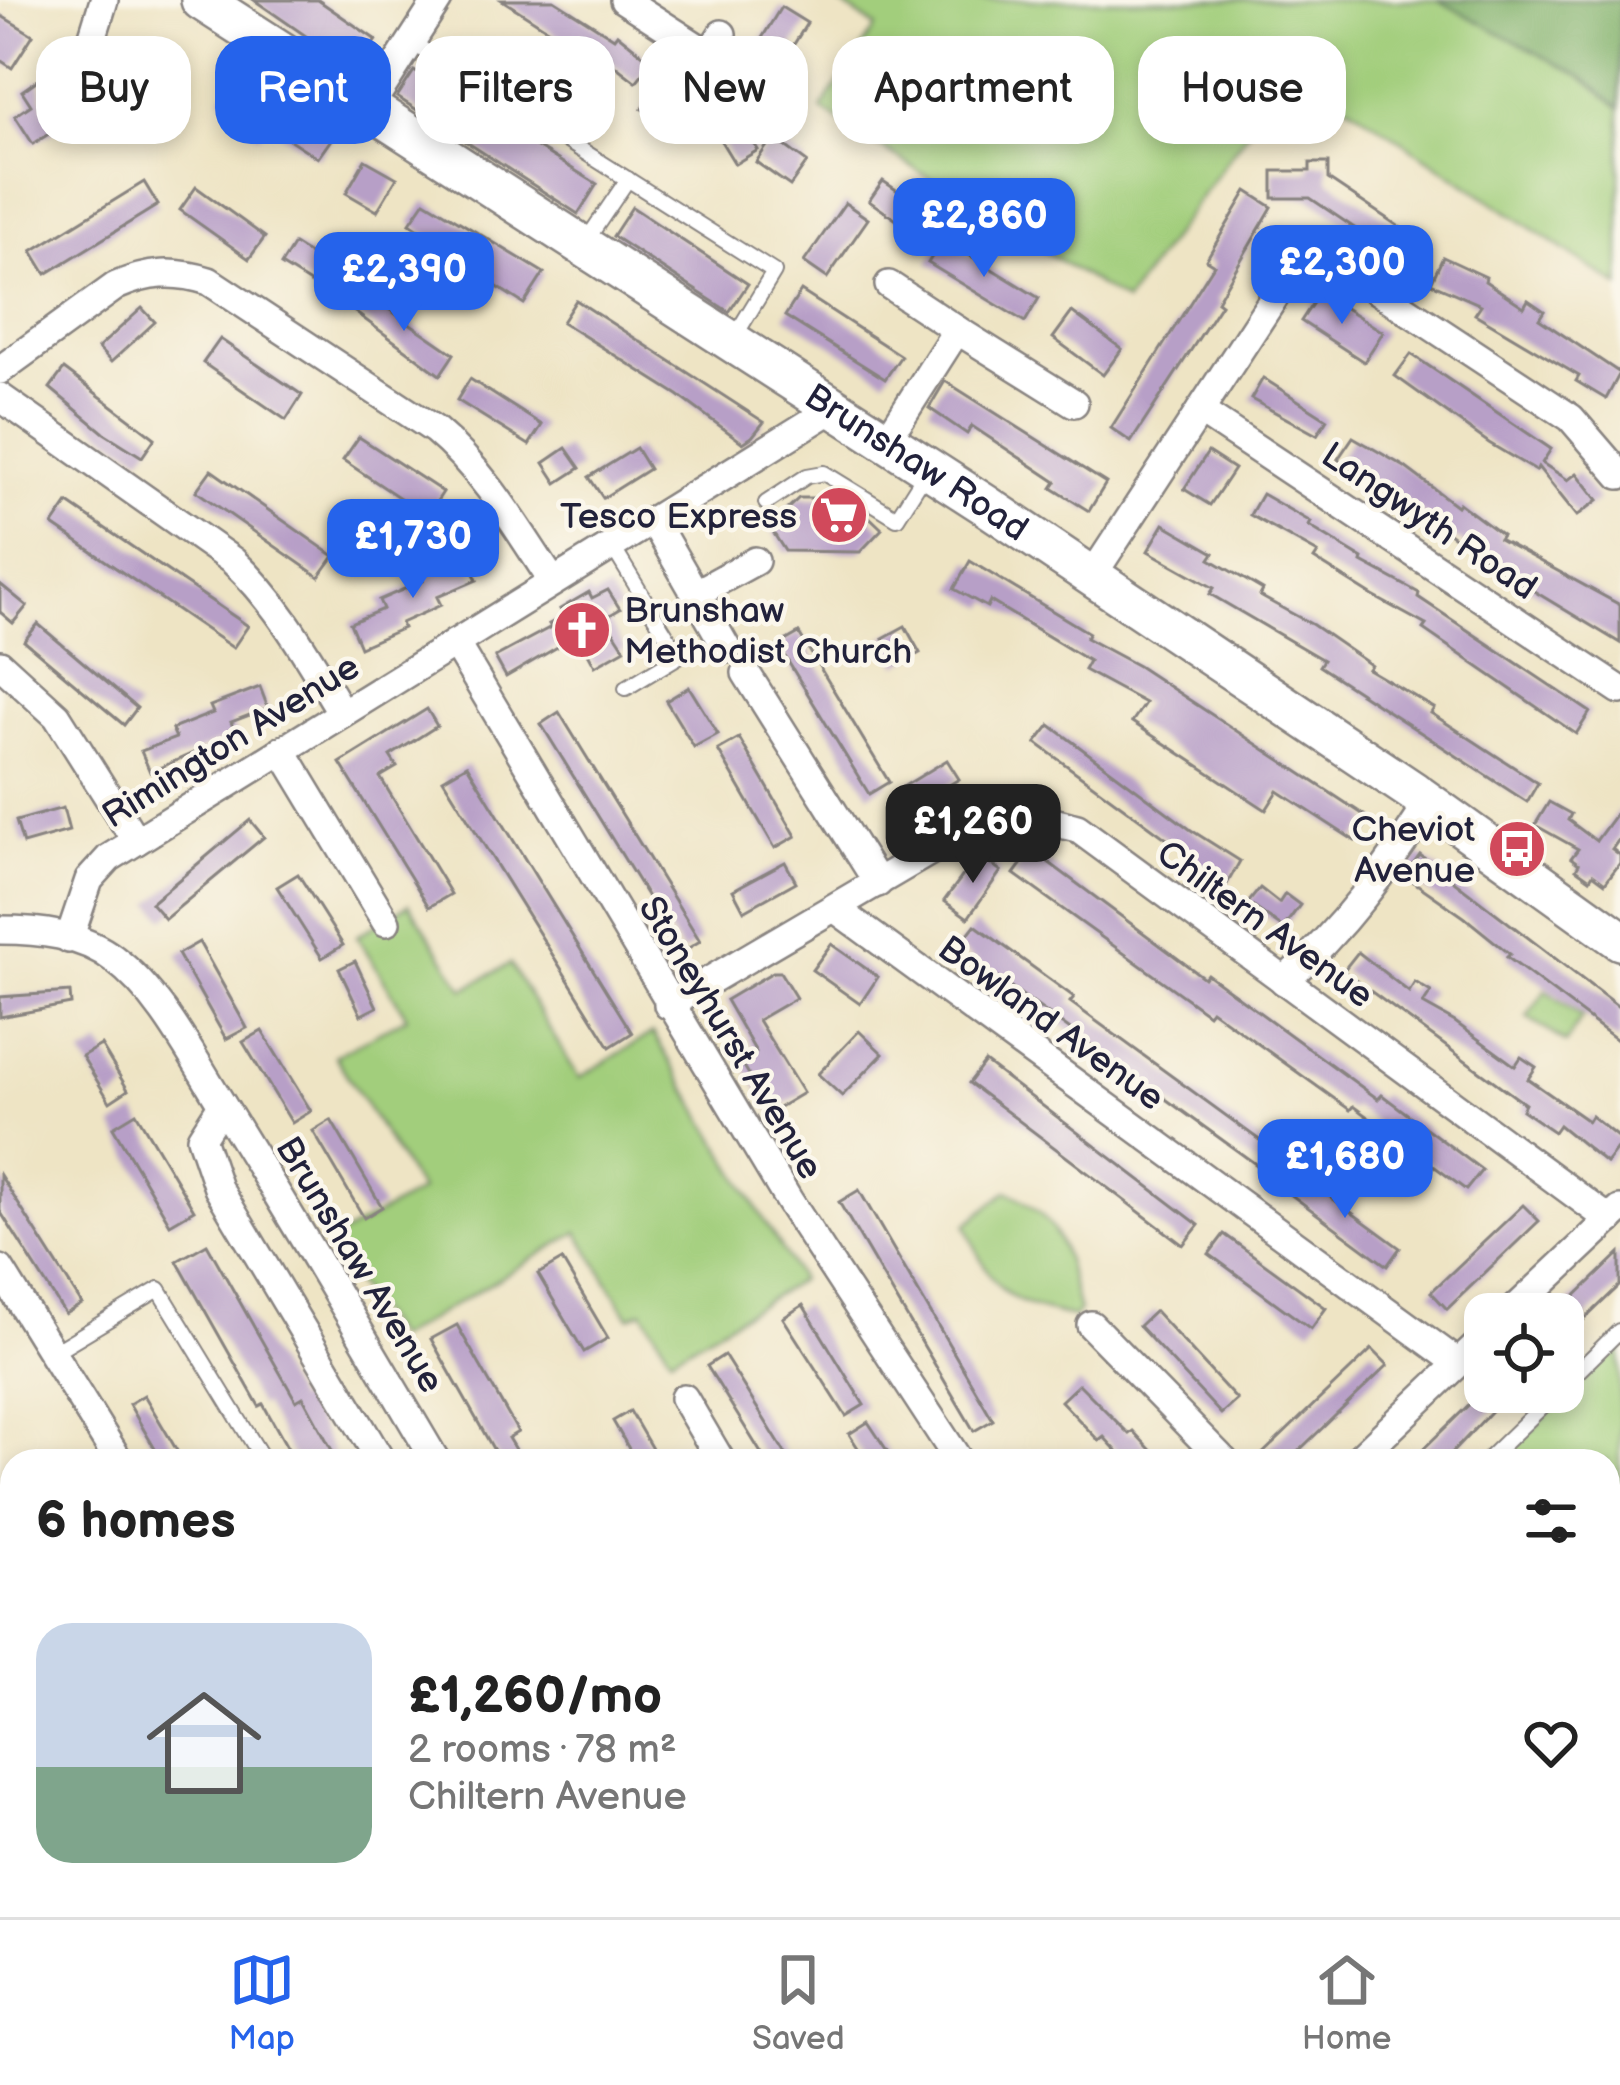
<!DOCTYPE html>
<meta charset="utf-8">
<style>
:root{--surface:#fff;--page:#f2f2f2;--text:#222;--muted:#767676;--line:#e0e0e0;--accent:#2563eb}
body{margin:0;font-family:"Balsamiq Sans",sans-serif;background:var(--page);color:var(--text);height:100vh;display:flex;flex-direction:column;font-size:45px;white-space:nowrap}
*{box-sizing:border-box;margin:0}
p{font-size:39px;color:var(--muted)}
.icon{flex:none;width:66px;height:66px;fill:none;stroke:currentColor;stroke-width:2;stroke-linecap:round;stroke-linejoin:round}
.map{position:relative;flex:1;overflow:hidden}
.details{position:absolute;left:0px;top:1449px;width:1620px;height:468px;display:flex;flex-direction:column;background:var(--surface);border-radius:36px 36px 0 0;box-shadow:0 6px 18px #0003}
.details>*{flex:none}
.top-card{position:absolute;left:36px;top:36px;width:1548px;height:108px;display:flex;gap:24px}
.controls{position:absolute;left:1464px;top:1293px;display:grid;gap:24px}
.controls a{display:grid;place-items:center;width:120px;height:120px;border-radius:24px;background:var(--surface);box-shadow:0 6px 18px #0003;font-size:60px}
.price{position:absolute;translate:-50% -102px;padding:0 27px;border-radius:24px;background:var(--accent);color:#fff;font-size:39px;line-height:78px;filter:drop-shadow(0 3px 6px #0008)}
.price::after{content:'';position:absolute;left:50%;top:72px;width:36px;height:27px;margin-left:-18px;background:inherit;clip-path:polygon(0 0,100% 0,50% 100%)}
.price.on{background:#222;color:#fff}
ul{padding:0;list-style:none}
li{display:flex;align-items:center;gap:36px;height:300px;padding:0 36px}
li+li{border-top:3px solid var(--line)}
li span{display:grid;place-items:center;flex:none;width:336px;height:240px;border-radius:36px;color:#555}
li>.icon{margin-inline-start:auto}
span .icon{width:144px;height:144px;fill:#fffc;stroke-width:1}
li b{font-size:51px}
h2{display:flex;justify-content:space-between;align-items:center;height:144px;padding:0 36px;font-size:51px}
.pill{padding:0 42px;border-radius:36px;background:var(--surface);box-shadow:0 6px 18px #0003;font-size:42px;line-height:108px}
.pill.on{background:var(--accent);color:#fff}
.menu{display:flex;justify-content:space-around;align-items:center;height:168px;border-top:3px solid var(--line);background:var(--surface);font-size:33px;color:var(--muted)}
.menu a{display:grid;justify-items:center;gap:6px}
.menu .on{color:var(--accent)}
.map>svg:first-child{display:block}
.green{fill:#a2ce7b;stroke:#62785b;stroke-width:3}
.forest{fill:#81b16b;stroke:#526a53;stroke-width:3}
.building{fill:#b79fc7}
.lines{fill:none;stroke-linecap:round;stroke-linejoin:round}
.lane-casing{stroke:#888380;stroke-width:18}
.street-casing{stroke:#888380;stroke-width:32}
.secondary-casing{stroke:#888380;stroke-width:44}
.lane{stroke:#fff;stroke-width:14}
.street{stroke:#fff;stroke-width:27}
.secondary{stroke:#fff;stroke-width:39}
.labels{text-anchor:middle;stroke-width:9;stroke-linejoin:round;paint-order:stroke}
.street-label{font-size:36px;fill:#22223b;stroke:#fbf7ec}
.poi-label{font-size:36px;fill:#22223b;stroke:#fbf7ec;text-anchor:end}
</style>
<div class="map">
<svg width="1620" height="1917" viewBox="0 0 1620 1917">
<rect width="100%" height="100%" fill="#fbf7ec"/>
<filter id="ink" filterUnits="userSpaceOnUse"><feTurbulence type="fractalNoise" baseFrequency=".00833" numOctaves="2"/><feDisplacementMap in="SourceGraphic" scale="24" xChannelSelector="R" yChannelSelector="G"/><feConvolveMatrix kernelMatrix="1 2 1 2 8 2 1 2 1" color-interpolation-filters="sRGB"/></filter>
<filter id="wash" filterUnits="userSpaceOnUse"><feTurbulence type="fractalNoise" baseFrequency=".004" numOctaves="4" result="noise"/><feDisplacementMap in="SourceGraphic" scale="48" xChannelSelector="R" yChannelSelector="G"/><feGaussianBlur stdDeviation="2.7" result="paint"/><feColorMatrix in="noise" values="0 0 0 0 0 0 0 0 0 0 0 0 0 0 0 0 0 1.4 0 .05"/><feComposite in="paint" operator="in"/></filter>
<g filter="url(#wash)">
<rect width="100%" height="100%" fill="#eee4c4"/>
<!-- green -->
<g class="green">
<path d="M835,0H1620V287L1293,68L1125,302L821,109L876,27Z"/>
<path d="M409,904L464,989L510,964L579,1078L653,1033L800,1280L671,1357L643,1311L629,1317L578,1232L396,1339L326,1244L420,1191L335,1056L407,1017L357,936Z"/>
<path d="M1546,990L1582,1017L1566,1043L1527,1017Z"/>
<path d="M1007,1191C1065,1220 1063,1254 1079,1311L1074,1317C1003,1303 993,1291 966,1225Z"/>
<path d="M1620,1346V1767L1608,1770V1461H1499Z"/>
<path d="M1034,1905H1391V1917H1022Z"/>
</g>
<!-- forest -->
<g class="forest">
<path d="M1438,0H1620V108L1582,77Z"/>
<path d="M1283,1905H1391V1917H1272Z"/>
</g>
<g id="blocks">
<!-- building -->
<g class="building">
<path d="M254,0H318L376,40L355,70Z"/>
<path d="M502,0H554L614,38L617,34L652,62L636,82L582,40L577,48Z"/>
<path d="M781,7L807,23L780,67L754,51Z"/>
<path d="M0,15L33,35L12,68L0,60Z"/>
<path d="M414,71L597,184L578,214L397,97Z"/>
<path d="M239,72L332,138L318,158L267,125L259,136L243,125L249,117L221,97Z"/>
<path d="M39,79L44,108L54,114L67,111L72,119L33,144L15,116L31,105L22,91Z"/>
<path d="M656,86L674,97L661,120L642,109Z"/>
<path d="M733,109L758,150L735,164L710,123Z"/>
<path d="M773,137L807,162L790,186L756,162Z"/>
<path d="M365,160L397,178L377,211L346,193Z"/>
<path d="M1310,163H1328V179L1413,236L1399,258L1310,198H1273V171H1310Z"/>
<path d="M883,181L929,212L935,203L952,214L931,244L869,201Z"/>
<path d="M144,182L158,205L46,274L32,251Z"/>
<path d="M196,187L265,237L249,259L180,210Z"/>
<path d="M1247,191L1272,207L1217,301L1221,304L1131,442L1111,428L1214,265L1206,260Z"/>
<path d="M425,201L544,273L524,304L463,265L466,260L410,223Z"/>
<path d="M845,203L868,219L827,278L804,262Z"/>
<path d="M632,207L748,284L729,312L613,236Z"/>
<path d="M943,239L1039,298L1025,322L928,263Z"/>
<path d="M294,244L341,274L329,295L281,265Z"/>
<path d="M1443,257L1486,277L1485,281L1524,307L1528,300L1544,311L1539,319L1620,373L1606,399L1576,381L1579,376L1475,314L1481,305L1431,283Z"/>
<path d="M801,291L901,356L885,379L785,316Z"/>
<path d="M364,292L454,354L440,375L352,310Z"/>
<path d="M1320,292L1383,332L1364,362L1301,321Z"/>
<path d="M576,300L764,422L752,437L743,443L678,395L562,322Z"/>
<path d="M142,308L155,322L111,362L98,348Z"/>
<path d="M1072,312L1122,349L1103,375L1053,338Z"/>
<path d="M220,339L302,395L286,420L203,363Z"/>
<path d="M1411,354L1551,449L1542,463L1568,480L1577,473L1598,500L1577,516L1538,467L1536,471L1489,443L1395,376Z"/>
<path d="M64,369L155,438L142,457L104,433L50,388Z"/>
<path d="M1263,378L1327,419L1317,435L1251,399Z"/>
<path d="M470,379L542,425L529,445L457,400Z"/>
<path d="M945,381L1106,483L1089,511L1052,488L1056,482L972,426L967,434L929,408Z"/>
<path d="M359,437L443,492L427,516L343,460Z"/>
<path d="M1353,437L1405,467L1457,506L1459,503L1502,535L1499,539L1620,605V643L1504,573L1379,482L1377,486L1348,468L1338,459Z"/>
<path d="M566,448L580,468L557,483L544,463Z"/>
<path d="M636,448L649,469L603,498L589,477Z"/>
<path d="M1208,452L1234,469L1210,505L1184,489Z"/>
<path d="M211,470L334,556L319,577L196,491Z"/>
<path d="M1262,494L1311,522L1309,526L1363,559L1362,562L1419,593L1418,597L1590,712L1576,734L1423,629L1426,625L1373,596L1314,559L1318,553L1250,515Z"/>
<path d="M799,498H844L863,511L882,529L860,552L785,551L769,526Z"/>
<path d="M68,503L248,626L233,648L53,525Z"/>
<path d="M1164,524L1214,553L1210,559L1263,590L1260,596L1313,625L1371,665L1368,669L1434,708L1431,713L1538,783L1527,802L1319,666L1323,660L1210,594L1214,588L1148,551Z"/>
<path d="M466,556L477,580L437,597L441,605L401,623L403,628L360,647L350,623L383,609L379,600L423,581L420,576Z"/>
<path d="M970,561L1089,633L1086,638L1138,666L1370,819L1355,841L1278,791L1266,810L1132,722L1145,703L1084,670L1089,661L990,601L987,607L954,589Z"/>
<path d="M0,584L27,606L13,623L0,612Z"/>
<path d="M608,590L620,609L605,618L625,649L595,666L578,635L506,677L495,657L551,627L549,624L564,616L560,609L589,592L592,598Z"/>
<path d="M38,624L137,708L124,725L24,641Z"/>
<path d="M905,626L920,653L898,665L883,638Z"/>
<path d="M799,633L889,782L869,794L778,645Z"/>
<path d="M260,687L268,708L231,722L236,734L150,772L141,751L176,738L172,729L213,713L210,706Z"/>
<path d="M689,687L718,734L694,747L666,701Z"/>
<path d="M427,709L437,726L390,756L397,767L380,777L451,894L429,907L340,763Z"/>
<path d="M559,712L700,941L682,952L541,724Z"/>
<path d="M1050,725L1191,830L1240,861L1227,884L1188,860L1190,856L1036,743Z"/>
<path d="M739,738L796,836L775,848L718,750Z"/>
<path d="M947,760L959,779L910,809L898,790Z"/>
<path d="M467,765L632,1033L610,1047L443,779Z"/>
<path d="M1549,802L1571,814L1568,820L1596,841L1620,808V838L1612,849L1620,855V863L1605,883L1593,874L1590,879L1576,869L1579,864L1571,858L1578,849L1535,825Z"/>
<path d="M63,808L69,831L23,844L16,821Z"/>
<path d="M250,820L264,837L165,919L151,903Z"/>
<path d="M1032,850L1204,978L1207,974L1378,1099L1382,1095L1482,1170L1466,1190L1353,1106L1350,1110L1211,1010L1208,1014L1014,874Z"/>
<path d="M978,855L1001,871L968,918L944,901Z"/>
<path d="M1420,855L1620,1008V1042L1507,957L1510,954L1464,917L1405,876Z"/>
<path d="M785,862L796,882L744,911L733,890Z"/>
<path d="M298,874L343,945L322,958L277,887Z"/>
<path d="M1260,888L1279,903L1285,894L1300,905L1283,928L1248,903Z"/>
<path d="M975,925L1074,997L1070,1002L1291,1163L1279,1181L957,948Z"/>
<path d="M199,942L247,1028L226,1039L178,954Z"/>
<path d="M831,944L878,977L860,1004L812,970Z"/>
<path d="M1358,952L1409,992L1415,982L1431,992L1423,1004L1455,1022L1515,1066L1521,1057L1536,1067L1528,1079L1588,1121L1591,1116L1620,1139V1145L1606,1163L1559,1125L1554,1132L1522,1110L1525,1104L1343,971Z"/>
<path d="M355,961L377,1007L361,1015L339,969Z"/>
<path d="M773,972H780L796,998L758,1020L803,1093L771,1112L741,1061L756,1052L726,1000Z"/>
<path d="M70,992L71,1004L0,1017V997Z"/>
<path d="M262,1031L311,1111L292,1123L243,1042Z"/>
<path d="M859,1031L883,1054L842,1096L818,1074Z"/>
<path d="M101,1045L128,1090L110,1102L82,1056Z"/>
<path d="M985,1062L1199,1225L1183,1245L969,1083Z"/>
<path d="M136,1113L194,1210L170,1224L113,1127Z"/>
<path d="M331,1120L382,1207L364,1218L313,1131Z"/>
<path d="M0,1175L82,1304L65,1314L0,1211Z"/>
<path d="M1303,1177L1400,1248L1387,1266L1290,1194Z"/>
<path d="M859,1190L993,1420L974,1431L839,1202Z"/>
<path d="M1523,1205L1539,1221L1447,1309L1431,1292Z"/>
<path d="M1224,1234L1326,1308L1311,1329L1209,1254Z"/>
<path d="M207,1244L296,1401L303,1397L334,1454L322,1461H295L263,1404L259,1406L177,1261Z"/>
<path d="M1620,1253V1285L1563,1340V1308Z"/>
<path d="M562,1260L608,1338L584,1352L538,1274Z"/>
<path d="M803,1305L864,1405L846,1416L783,1318Z"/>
<path d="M1155,1311L1237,1400L1221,1414L1139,1326Z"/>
<path d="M457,1325L518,1432L508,1438L522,1461H500L431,1339Z"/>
<path d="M1372,1349L1388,1365L1288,1461H1255Z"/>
<path d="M724,1355L764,1419L790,1461H766L714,1377L707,1366Z"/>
<path d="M1079,1384L1129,1434L1133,1431L1161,1461H1126L1104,1437L1099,1441L1061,1401Z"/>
<path d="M1482,1392H1510L1444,1461H1411Z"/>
<path d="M144,1395L166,1432L183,1461H162L144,1430L129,1404Z"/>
<path d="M630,1411L659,1461H636L613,1421Z"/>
<path d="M868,1422L894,1461H867L862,1454L849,1434Z"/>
</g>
</g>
</g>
<g filter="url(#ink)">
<use href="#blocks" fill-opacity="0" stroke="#888380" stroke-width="3"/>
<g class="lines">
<defs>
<g id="lane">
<path d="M411,42L774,272L735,336"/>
<path d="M584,244L628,179"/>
<path d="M766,503L807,476L824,473L897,518L926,472"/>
<path d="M612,546L679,656L626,688"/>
<path d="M52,1353L159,1289L264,1461"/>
<path d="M1563,1386L1619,1331"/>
<path d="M1486,1461L1557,1392"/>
<path d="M745,1905L751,1917"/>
</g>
<g id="street">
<path d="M624,0L708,54"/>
<path d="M695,76L722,34"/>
<path d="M57,96L82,71L104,0"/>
<path d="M368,109L438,0"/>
<path d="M889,285L957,330"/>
<path d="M0,370L116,286C148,272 175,270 209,281L435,430C485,472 517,528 553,582"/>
<path d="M0,397L233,561C280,605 309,659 342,713"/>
<path d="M1200,411L1620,690"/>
<path d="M886,441L957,330L1074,403"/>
<path d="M653,520L727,649"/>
<path d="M1092,576L1298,261L1308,253L1319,252L1571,418L1620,475"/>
<path d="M695,594L755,561"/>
<path d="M455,643L789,1201L959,1461"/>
<path d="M0,664L57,716L136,841"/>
<path d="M746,673L878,883"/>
<path d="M282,750L386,922"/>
<path d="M836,909L1458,1363"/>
<path d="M0,930C38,930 82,934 114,959C161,994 192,1057 223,1106C296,1223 366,1343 436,1461"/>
<path d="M69,939L89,880L109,858L834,408"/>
<path d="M1284,981C1344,928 1386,870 1429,803"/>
<path d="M668,1005L978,823C1015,813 1040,818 1077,828L1610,1220"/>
<path d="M222,1105L201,1138L218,1188L381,1461"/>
<path d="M0,1269L119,1461"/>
<path d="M1510,1314L1620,1210"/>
<path d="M1091,1325L1224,1461"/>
<path d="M684,1398L721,1461"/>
<path d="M1356,1461L1485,1338"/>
<path d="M0,1695L12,1715"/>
<path d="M1608,1883L1620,1879"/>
<path d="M0,1903L12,1895"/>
<path d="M127,1905L134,1917"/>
<path d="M386,1905L393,1917"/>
<path d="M1512,1917L1546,1905"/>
</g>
<g id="secondary">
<path id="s1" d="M201,0L984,504L1414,792L1620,940"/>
</g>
</defs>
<!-- lane casing -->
<use href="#lane" class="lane-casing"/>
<!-- street casing -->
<use href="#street" class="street-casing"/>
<!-- secondary casing -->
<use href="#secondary" class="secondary-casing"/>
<!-- lane -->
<use href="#lane" class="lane"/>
<!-- street -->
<use href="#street" class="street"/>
<!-- secondary -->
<use href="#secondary" class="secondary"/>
</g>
</g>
<!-- icons -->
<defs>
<symbol id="supermarket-disc" viewBox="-11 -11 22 22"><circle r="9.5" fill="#d1495b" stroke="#fbf7ec"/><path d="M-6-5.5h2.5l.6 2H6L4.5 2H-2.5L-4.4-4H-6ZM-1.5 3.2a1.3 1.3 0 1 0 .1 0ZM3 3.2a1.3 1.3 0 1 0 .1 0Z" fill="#fff"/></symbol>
<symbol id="church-disc" viewBox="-11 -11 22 22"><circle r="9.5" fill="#d1495b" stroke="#fbf7ec"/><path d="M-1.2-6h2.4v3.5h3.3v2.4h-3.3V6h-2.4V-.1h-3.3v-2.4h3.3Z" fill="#fff"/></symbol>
<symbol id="bus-disc" viewBox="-11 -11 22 22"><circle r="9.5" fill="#d1495b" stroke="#fbf7ec"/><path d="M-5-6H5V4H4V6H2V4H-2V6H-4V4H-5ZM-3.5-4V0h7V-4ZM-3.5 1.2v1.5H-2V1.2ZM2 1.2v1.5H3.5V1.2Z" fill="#fff"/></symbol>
</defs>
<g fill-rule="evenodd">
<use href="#supermarket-disc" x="806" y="482" width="66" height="66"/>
<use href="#church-disc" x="549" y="597" width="66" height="66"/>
<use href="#bus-disc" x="1484" y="816" width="66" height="66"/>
</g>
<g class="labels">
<!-- street labels -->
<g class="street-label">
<text dy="13" stroke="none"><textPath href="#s1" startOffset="852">Brunshaw Road</textPath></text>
<text transform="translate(1430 520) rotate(34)" y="13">Langwyth Road</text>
<text transform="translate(230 740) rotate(-32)" y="13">Rimington Avenue</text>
<text transform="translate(1266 923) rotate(36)" y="13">Chiltern Avenue</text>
<text transform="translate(1052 1022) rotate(36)" y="13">Bowland Avenue</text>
<text transform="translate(732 1037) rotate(59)" y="13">Stoneyhurst Avenue</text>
<text transform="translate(361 1264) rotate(59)" y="13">Brunshaw Avenue</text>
</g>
<!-- poi labels -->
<g class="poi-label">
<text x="797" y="528">Tesco Express</text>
<text x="624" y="622" text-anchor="start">Brunshaw<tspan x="624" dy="41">Methodist Church</tspan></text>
<text x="1475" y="841">Cheviot<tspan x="1475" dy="41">Avenue</tspan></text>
</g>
</g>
</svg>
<div class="controls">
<a><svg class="icon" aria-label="locate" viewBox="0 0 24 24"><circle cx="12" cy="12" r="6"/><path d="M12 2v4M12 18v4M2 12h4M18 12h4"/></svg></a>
</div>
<b class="price" style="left:984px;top:280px">£2,860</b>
<b class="price" style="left:1342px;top:327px">£2,300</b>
<b class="price" style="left:404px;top:334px">£2,390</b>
<b class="price" style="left:413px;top:601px">£1,730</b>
<b class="price on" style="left:973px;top:886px">£1,260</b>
<b class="price" style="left:1345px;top:1221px">£1,680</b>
<div class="top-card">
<a class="pill">Buy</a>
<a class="pill on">Rent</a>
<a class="pill">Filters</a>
<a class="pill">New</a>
<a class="pill">Apartment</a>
<a class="pill">House</a>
</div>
<section class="details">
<h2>6 homes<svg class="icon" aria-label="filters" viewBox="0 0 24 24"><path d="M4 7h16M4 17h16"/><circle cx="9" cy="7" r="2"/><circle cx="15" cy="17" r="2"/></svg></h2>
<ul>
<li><span style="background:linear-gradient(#c9d6e8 60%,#7fa58c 0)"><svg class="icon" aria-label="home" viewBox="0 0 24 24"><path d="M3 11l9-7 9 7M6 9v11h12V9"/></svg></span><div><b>£1,260/mo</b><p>2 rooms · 78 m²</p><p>Chiltern Avenue</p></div><svg class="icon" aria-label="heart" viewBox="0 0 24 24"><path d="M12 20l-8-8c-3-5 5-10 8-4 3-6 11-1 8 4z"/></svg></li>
</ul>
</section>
</div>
<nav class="menu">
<a class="on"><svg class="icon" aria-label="map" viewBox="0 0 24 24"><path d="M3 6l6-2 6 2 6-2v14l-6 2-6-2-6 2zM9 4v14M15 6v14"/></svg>Map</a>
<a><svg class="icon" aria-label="saved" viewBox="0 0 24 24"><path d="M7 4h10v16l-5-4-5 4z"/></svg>Saved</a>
<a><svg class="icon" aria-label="home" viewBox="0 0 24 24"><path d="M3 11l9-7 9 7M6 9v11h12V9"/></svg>Home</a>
</nav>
